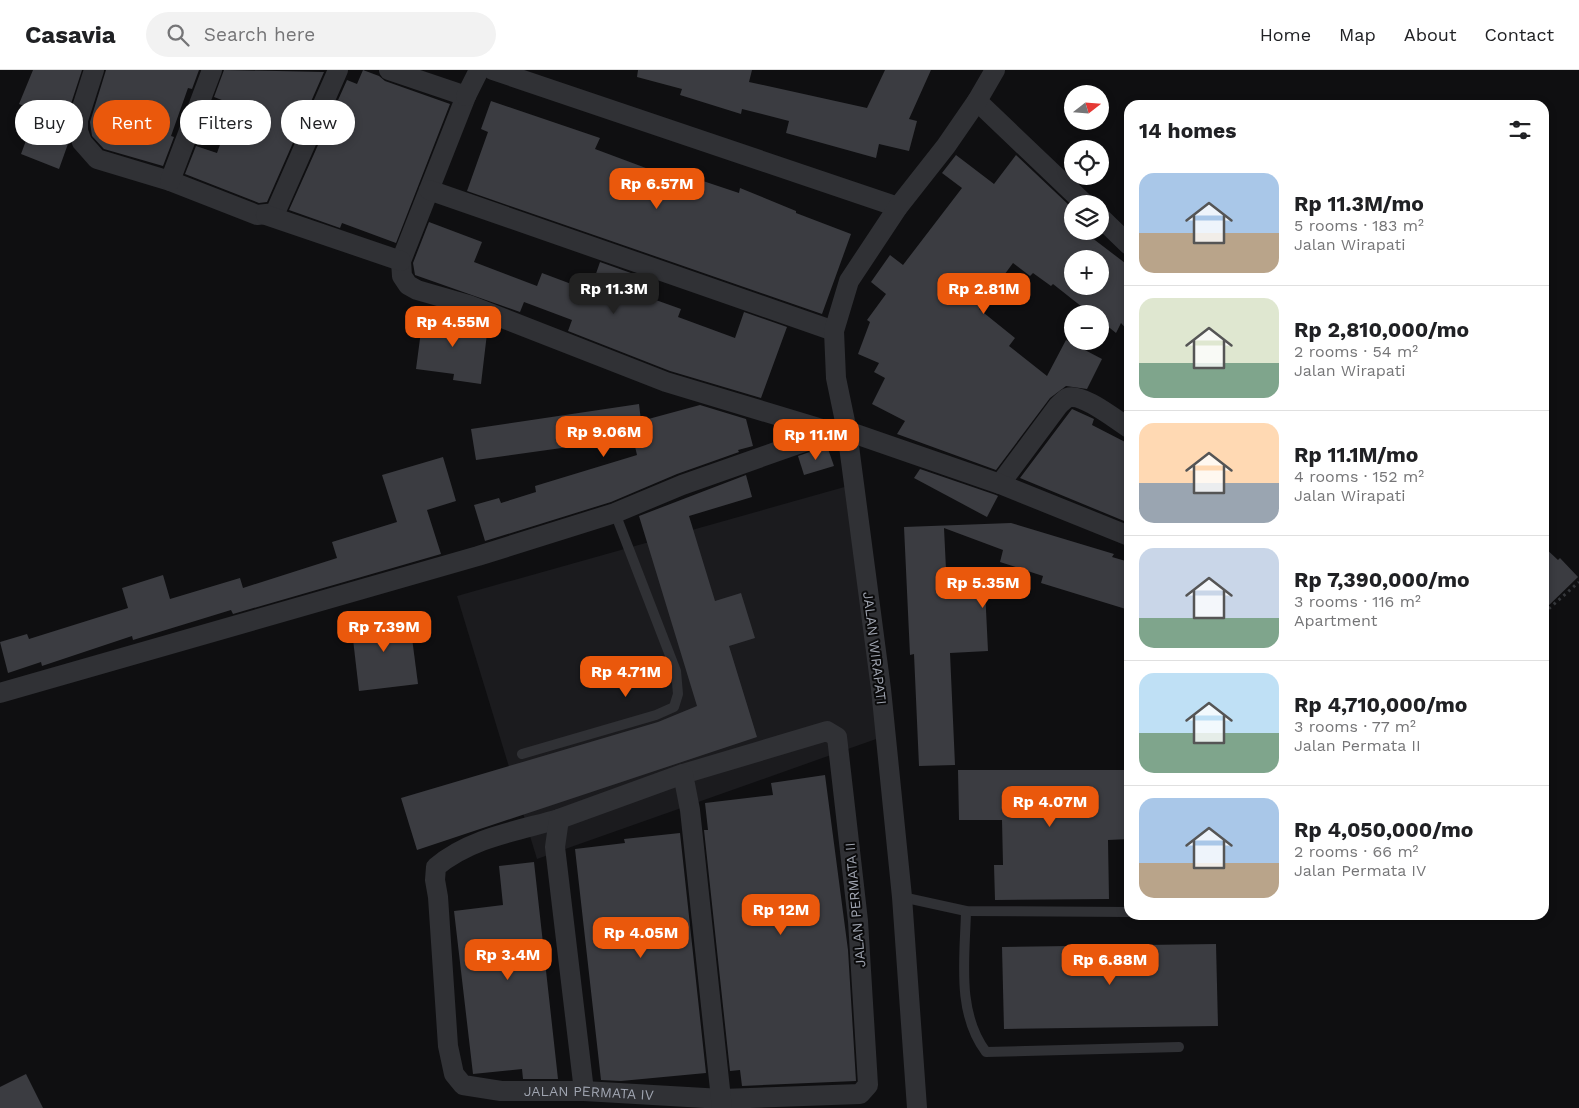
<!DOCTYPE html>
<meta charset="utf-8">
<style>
:root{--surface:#fff;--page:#f2f2f2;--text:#202124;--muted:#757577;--line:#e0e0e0;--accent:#ea580c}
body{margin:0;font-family:"Work Sans",sans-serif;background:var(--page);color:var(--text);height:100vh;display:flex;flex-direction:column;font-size:19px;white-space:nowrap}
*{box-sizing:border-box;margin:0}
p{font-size:16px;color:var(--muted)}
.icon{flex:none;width:28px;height:28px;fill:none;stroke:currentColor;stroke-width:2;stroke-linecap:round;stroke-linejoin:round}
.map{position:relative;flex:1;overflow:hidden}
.drawer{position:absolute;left:1124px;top:30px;width:425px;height:820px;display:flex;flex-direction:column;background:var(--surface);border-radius:15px;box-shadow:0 2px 8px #0003}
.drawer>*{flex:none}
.top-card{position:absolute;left:15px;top:30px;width:475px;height:45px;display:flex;gap:10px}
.needle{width:32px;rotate:73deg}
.buttons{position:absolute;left:1064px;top:15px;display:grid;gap:10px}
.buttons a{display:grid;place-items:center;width:45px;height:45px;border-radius:50%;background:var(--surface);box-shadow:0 2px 8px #0003;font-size:25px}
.price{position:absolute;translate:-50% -42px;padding:0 11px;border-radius:10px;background:var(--accent);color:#fff;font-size:16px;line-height:32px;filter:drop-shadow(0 1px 2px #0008)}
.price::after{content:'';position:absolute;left:50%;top:30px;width:15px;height:11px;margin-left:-8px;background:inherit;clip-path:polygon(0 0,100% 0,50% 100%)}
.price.active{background:#222;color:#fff}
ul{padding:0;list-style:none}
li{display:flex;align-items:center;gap:15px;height:125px;padding:0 15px}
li+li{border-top:1px solid var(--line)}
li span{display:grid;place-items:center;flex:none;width:140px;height:100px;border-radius:15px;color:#555}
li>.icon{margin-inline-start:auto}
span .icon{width:60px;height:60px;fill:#fffc;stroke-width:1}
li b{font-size:21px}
h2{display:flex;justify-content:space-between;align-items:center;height:60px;padding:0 15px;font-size:21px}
.tag{padding:0 18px;border-radius:22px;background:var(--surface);box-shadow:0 2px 8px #0003;font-size:18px;line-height:45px}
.tag.active{background:var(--accent);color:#fff}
header{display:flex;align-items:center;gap:30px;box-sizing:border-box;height:70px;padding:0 25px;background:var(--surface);border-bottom:1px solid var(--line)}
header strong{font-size:24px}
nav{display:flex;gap:28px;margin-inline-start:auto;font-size:18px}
.search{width:350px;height:45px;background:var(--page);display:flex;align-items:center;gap:12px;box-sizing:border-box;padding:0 18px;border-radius:28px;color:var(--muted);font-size:19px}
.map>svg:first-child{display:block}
.built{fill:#1b1b1e}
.building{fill:#3b3c41;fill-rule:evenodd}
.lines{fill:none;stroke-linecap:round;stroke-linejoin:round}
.path{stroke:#36383c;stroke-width:3;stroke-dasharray:2.5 4;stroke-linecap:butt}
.lane{stroke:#303135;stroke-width:10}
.street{stroke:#303135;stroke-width:20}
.labels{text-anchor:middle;stroke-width:4;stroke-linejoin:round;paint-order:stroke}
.street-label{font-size:14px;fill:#a0a5b1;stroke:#0a0a0b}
</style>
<header>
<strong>Casavia</strong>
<div class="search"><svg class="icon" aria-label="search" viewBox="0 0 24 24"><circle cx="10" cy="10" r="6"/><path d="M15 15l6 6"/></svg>Search here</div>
<nav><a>Home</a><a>Map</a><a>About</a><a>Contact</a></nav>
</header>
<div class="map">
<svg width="1579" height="1038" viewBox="0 0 1579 1038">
<rect width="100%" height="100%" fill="#0f0f11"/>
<!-- built -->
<path class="built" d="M848,416L879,668L537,789L457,526Z"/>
<!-- building -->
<g class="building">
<path d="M33,0H82L67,46L66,61L69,71L59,99L21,84L37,41L19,34Z"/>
<path d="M106,0H199L192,19L188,18L171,66L174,67L163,96L104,79L92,66L90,52Z"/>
<path d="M224,0L324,2L267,132L259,133L185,104L196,76L217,83L232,41L229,40L232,34L214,27Z"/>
<path d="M363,0L379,6L385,11L450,34L396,173L342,153L340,158L289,140L347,10L357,14Z"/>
<path d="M638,0H752L749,12L867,38L885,0H931L909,49L917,51L909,81L879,74L876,88L786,63L789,51L742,39L741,44L680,25L682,19L637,7Z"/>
<path d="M491,31L600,68L595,79L662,104L664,98L739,123L740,118L796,141V143L851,164L822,244L467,121L488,62L481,59Z"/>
<path d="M956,85L994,114L1016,85L1072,138V161H1083L1129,196V262L1121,253L1116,263L1100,250V244H1091L1053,214L1051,216L1033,203L1030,206L1013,193L979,239L1015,268L1009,276L1047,306L1066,270L1102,289L1087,319L1066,316L1050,328L996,400L897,364L905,351L872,334L885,308L874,302L879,293L858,284L870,252L867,250L886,224L871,212L890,185L903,195L962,118L942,103ZM1072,189H1100V216H1072Z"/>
<path d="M429,152L482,172L474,192L537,216L542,203L590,221L600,192L659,213L653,229L681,239L678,247L735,268L744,242L787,257L761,328L670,301L568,261L572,250L524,232L520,242L415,205L413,193Z"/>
<path d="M423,246L488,255L481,314L453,310L454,304L416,299Z"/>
<path d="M639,334L641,351L700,335L746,349L753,376L738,380L739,382L677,404L611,432L485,471L474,435L499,428L501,433L536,422L535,416L637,385L633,368L476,390L471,359Z"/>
<path d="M1072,339L1094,349L1092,355L1129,374V453L1020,408Z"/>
<path d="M827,376L834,396L804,405L798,386Z"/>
<path d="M443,387L456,431L427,440L441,484L233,544L231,540L133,570L132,566L42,596L41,592L8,603L0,572L27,564L29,569L128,538L122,518L163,505L170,529L240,508L243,518L337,488L332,472L397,452L382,405Z"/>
<path d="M920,399L996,425L998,426L987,447L914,408Z"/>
<path d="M746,405L752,427L689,446L715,531L741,523L755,568L729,576L757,667L417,780L401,728L658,652L697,636L639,446Z"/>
<path d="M1011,453L1114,484L1112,487L1129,492V540L1041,513L1043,506L1000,492L1003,480L944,458L947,520L985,519L988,581L950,583L955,695L919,696L914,584L910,585L904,457Z"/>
<path d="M1544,477L1558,490L1560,488L1578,507L1544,540Z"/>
<path d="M409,545L418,614L359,621L351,552Z"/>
<path d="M958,700H1129V769L1108,770L1109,829L995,830L994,795H1003L1002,750H959Z"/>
<path d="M825,705L848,880L856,1011L742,1016L740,1000L730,1001L704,760H708L705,733L773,725L771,713Z"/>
<path d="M680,763L706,1003L621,1011L601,1010L575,779L625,773L624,769Z"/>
<path d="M534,792L558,1009H523L522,999L473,1004L454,841L503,835L499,796Z"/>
<path d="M1216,874L1218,956L1004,959L1002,877Z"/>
<path d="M26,1004L43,1038H0V1017Z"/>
</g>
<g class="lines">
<!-- path -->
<path class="path" d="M1544,543L1579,512"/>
<!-- lane -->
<g class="lane">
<path d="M522,684L656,645L674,637L678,624L676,601L615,443"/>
<path d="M902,827L966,841L1129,842"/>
<path d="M966,841C965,887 956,942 986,982L1179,977"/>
</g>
<!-- street -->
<g class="street">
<path d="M94,0L78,50V61L82,72L97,89L170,111L257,145L275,143L338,0"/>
<path d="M389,0L466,26L401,191L402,206L408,215L417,220L469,235L666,312L832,362"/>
<path d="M493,0L898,137"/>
<path d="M466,26L479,0"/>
<path d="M977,31L1085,134"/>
<path d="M170,111L212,0"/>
<path d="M429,120L834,261"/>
<path d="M266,145L401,191"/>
<path d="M1100,147L1129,175"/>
<path d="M1000,414L1058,336C1060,334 1064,330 1067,328C1082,322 1116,350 1129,358"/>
<path d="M0,623L478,486L615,443L682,415L832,362L847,361L1000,414L1129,466"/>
<path id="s1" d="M559,749C517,761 470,768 436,797L435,810L438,827L448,976L454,1004L463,1015L501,1021H584L722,1029L860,1024L868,1015L858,851L837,667L827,661L683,704"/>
<path d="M584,1021L555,777L559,749L683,704L690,740L722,1038"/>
<path d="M917,1038L902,827L881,619L847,361L836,308L834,261L849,211L898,137L946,76L977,31L995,0"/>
</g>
</g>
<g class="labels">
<!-- street labels -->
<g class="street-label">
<text transform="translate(875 578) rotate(83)" y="5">JALAN WIRAPATI</text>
<text transform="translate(855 835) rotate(-95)" y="5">JALAN PERMATA II</text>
<text dy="5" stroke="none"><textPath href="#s1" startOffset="482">JALAN PERMATA IV</textPath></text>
</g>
</g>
</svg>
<div class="buttons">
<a><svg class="needle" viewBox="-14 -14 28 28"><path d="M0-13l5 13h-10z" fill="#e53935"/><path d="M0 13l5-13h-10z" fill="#757577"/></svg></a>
<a><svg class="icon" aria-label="locate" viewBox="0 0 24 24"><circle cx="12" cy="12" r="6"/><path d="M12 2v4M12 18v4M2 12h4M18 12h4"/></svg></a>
<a><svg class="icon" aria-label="layers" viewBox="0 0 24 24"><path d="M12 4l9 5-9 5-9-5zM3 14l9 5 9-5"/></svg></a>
<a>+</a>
<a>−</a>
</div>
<b class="price" style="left:657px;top:140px">Rp 6.57M</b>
<b class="price active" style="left:614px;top:245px">Rp 11.3M</b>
<b class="price" style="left:984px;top:245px">Rp 2.81M</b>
<b class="price" style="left:453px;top:278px">Rp 4.55M</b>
<b class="price" style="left:604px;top:388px">Rp 9.06M</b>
<b class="price" style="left:816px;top:391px">Rp 11.1M</b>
<b class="price" style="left:983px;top:539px">Rp 5.35M</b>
<b class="price" style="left:384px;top:583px">Rp 7.39M</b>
<b class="price" style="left:626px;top:628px">Rp 4.71M</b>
<b class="price" style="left:1050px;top:758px">Rp 4.07M</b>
<b class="price" style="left:781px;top:866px">Rp 12M</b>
<b class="price" style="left:641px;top:889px">Rp 4.05M</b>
<b class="price" style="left:508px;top:911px">Rp 3.4M</b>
<b class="price" style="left:1110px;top:916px">Rp 6.88M</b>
<div class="top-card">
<a class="tag">Buy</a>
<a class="tag active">Rent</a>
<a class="tag">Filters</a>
<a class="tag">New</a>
</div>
<section class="drawer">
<h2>14 homes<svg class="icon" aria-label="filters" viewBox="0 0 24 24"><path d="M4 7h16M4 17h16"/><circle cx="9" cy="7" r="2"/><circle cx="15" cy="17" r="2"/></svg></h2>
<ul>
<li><span style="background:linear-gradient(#a9c7e8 60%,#b9a48a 0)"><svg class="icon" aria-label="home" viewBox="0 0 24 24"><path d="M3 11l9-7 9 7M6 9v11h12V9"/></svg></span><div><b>Rp 11.3M/mo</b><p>5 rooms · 183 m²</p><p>Jalan Wirapati</p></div></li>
<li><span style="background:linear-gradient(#dfe7d0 65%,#7fa58c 0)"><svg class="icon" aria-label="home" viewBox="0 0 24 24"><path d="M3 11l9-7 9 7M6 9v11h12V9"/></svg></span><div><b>Rp 2,810,000/mo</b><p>2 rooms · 54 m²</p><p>Jalan Wirapati</p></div></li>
<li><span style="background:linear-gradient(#ffd9b3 60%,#9aa5b1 0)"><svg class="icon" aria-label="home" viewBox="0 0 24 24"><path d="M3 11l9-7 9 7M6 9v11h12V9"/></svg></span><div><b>Rp 11.1M/mo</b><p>4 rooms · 152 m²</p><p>Jalan Wirapati</p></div></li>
<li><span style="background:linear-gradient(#c9d6e8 70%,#7fa58c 0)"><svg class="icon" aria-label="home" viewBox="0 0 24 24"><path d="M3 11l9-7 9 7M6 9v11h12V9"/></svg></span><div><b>Rp 7,390,000/mo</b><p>3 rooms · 116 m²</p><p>Apartment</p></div></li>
<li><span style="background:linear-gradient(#bfe0f5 60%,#7fa58c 0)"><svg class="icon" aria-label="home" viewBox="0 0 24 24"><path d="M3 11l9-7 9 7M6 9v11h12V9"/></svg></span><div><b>Rp 4,710,000/mo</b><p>3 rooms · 77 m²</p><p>Jalan Permata II</p></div></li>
<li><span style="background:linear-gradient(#a9c7e8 65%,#b9a48a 0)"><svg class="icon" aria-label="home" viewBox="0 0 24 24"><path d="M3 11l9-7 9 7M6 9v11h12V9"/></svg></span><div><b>Rp 4,050,000/mo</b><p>2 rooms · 66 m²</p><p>Jalan Permata IV</p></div></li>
</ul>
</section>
</div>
